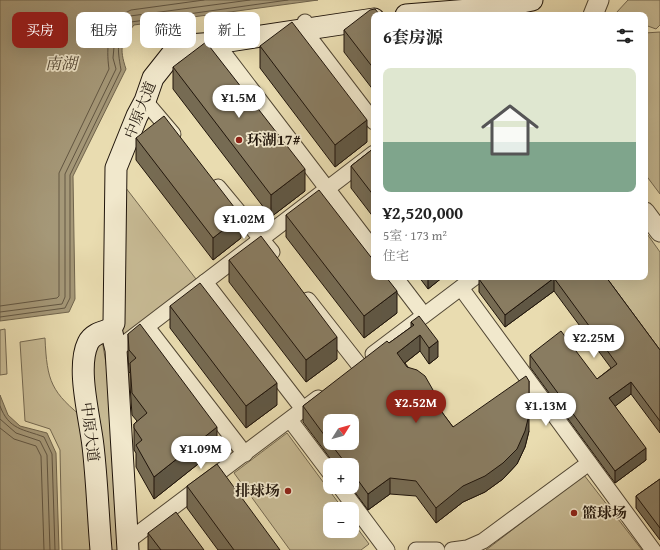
<!DOCTYPE html>
<html lang="zh">
<meta charset="utf-8">
<style>
:root{--surface:#fff;--page:#f6f6f6;--text:#222;--muted:#767676;--line:#e0e0e0;--accent:#8f2418}
body{margin:0;font-family:"Gentium Book Plus","Noto Serif SC",serif;background:var(--page);color:var(--text);height:100vh;display:flex;flex-direction:column;font-size:15px;white-space:nowrap}
*{box-sizing:border-box;margin:0}
p{font-size:13px;color:var(--muted)}
.icon{flex:none;width:22px;height:22px;fill:none;stroke:currentColor;stroke-width:2;stroke-linecap:round;stroke-linejoin:round}
.map{position:relative;flex:1;overflow:hidden}
.drawer{position:absolute;left:371px;top:12px;width:277px;height:268px;display:flex;flex-direction:column;background:var(--surface);border-radius:8px;box-shadow:0 4px 16px #0002}
.drawer>*{flex:none}
.guide{position:absolute;left:12px;top:12px;width:299px;height:36px;display:flex;gap:8px}
.needle{width:26px;rotate:53deg}
.controls{position:absolute;left:323px;top:414px;display:grid;gap:8px}
.controls a{display:grid;place-items:center;width:36px;height:36px;border-radius:8px;background:var(--surface);box-shadow:0 4px 16px #0002;font-size:20px}
.price{position:absolute;translate:-50% -34px;padding:0 9px;border-radius:14px;background:#fff;color:#222;font-size:13px;line-height:26px;filter:drop-shadow(0 1px 2px #0008)}
.price::after{content:'';position:absolute;left:50%;top:24px;width:12px;height:9px;margin-left:-6px;background:inherit;clip-path:polygon(0 0,100% 0,50% 100%)}
.price.on{background:var(--accent);color:#fff}
ul{padding:0;list-style:none}
li{display:grid;align-content:center;gap:8px;height:212px;padding:0 12px}
li+li{border-top:1px solid var(--line)}
li span{display:grid;place-items:center;height:124px;border-radius:8px;color:#555}
li>.icon{margin-inline-start:auto}
span .icon{width:72px;height:72px;fill:#fffc;stroke-width:1}
li b{font-size:17px}
h2{display:flex;justify-content:space-between;align-items:center;height:48px;padding:0 12px;font-size:17px}
.tag{padding:0 14px;border-radius:8px;background:var(--surface);box-shadow:0 4px 16px #0002;font-size:14px;line-height:36px}
.tag.on{background:var(--accent);color:#fff}
.map>svg:first-child{display:block}
.green{fill:#c7ba94;stroke:#746850}
.water{fill:#a59878;stroke:#70644c}
.lines{fill:none;stroke-linecap:round;stroke-linejoin:round}
.shore{stroke:#625642;stroke-width:1}
.minor-casing{stroke:#524734;stroke-width:17}
.tertiary-casing{stroke:#524734;stroke-width:21}
.secondary-casing{stroke:#20150b;stroke-width:23}
.minor{stroke:#f1e8cc;stroke-width:15}
.tertiary{stroke:#f1e8cc;stroke-width:19}
.secondary{stroke:#f1e8cc;stroke-width:21}
.wall{fill:#766b53;stroke:#20150b}
.shaded-wall{fill:#605744;stroke:#20150b}
.building{fill:#897c61;stroke:#20150b}
.poi-dot{fill:#8f2418;stroke:#f1e8cc;stroke-width:1.5}
.labels{text-anchor:middle;stroke-width:3.5;stroke-linejoin:round;paint-order:stroke}
.street-label{font-size:15px;fill:#20150b;stroke:#f1e8cc}
.poi-label{font-size:15px;font-weight:bold;fill:#20150b;stroke:#f1e8cc;text-anchor:start}
.water-label{font-size:16px;font-style:italic;fill:#554937;stroke:#f1e8cc}
</style>
<div class="map">
<svg width="660" height="550" viewBox="0 0 660 550">
<rect width="100%" height="100%" fill="#e9dcb0"/>
<filter id="stains"><feTurbulence type="fractalNoise" baseFrequency=".005" numOctaves="4"/><feColorMatrix values="0 0 0 0 .2 0 0 0 0 .09 0 0 0 0 .02 0 0 0 .5 -.17"/></filter>
<radialGradient id="worn" r=".72"><stop offset=".6" stop-color="#630" stop-opacity="0"/><stop offset="1" stop-color="#630" stop-opacity=".3"/></radialGradient>
<!-- green -->
<g class="green">
<path d="M628,0H660V25L656,29L645,25V15H621L616,13Z"/>
<path d="M660,32V194L645,174V33Z"/>
<path d="M119,179L196,279L119,340Z"/>
<path d="M645,231L660,252V352L605,277H645Z"/>
<path d="M5,329L7,374L0,375V330Z"/>
<path d="M45,338C47,382 51,392 86,420L97,550H62L60,450L50,429L25,421L20,342Z"/>
<path d="M102,340L115,416L124,550H104L91,353Z"/>
<path d="M287,433L343,509H330V531H352V521L369,544L361,550H290L234,473Z"/>
<path d="M584,475L642,550H486Z"/>
</g>
<!-- water -->
<g class="water">
<path d="M0,0H318L134,25C121,41 119,48 126,69L73,176L75,299L69,312L0,321Z"/>
<path d="M0,395L8,415L20,426L47,433L56,453L59,550H0Z"/>
</g>
<g class="lines">
<!-- shore -->
<g class="shore">
<path d="M0,306L57,298L59,296V173L109,69C106,48 107,20 131,10L204,0"/>
<path d="M0,312L62,304L65,297V174L116,69L113,58L115,36L130,16L250,0"/>
<path d="M0,317L65,308L70,298V175L121,70C117,46 116,41 131,22L288,0"/>
<path d="M0,406C9,430 23,429 44,437L52,454L55,550"/>
<path d="M0,419L16,433L40,441L47,455L50,550"/>
<path d="M0,428L14,439L36,446L41,456L44,550"/>
</g>
<defs>
<g id="minor">
<path d="M305,22L303,29L374,122"/>
<path d="M216,43L374,250"/>
<path d="M145,101L173,134"/>
<path d="M218,187L272,252"/>
<path d="M395,277L424,315"/>
<path d="M205,282L303,409"/>
<path d="M461,288L653,550"/>
<path d="M308,300L359,365"/>
<path d="M147,327L245,454"/>
<path d="M116,350L374,153"/>
<path d="M373,354L475,277"/>
<path d="M290,420L330,473"/>
<path d="M340,487L387,550"/>
<path d="M128,541L318,398"/>
<path d="M416,550H437"/>
<path d="M452,550L467,548L483,541L589,463"/>
</g>
<g id="tertiary">
<path d="M593,15L599,0"/>
<path d="M645,212L660,232"/>
</g>
<g id="secondary">
<path d="M406,15L494,8L532,0"/>
<path d="M101,550C98,515 97,480 93,446C90,418 76,368 88,343C92,334 102,332 111,329"/>
<path d="M128,550L116,350L111,329L114,323L116,168L137,116L145,101L153,78L172,54L188,45L216,43L374,19"/>
</g>
</defs>
<!-- minor casing -->
<use href="#minor" class="minor-casing"/>
<!-- tertiary casing -->
<use href="#tertiary" class="tertiary-casing"/>
<!-- secondary casing -->
<use href="#secondary" class="secondary-casing"/>
<!-- minor -->
<use href="#minor" class="minor"/>
<!-- tertiary -->
<use href="#tertiary" class="tertiary"/>
<!-- secondary -->
<use href="#secondary" class="secondary"/>
</g>
<!-- wall -->
<g class="wall">
<path d="M374,15V91L344,52V30Z"/>
<path d="M260,46L367,142L335,167L260,68Z"/>
<path d="M173,67L305,191L271,217L173,89Z"/>
<path d="M136,138L241,238L213,260L136,160Z"/>
<path d="M374,148V218L351,188V166Z"/>
<path d="M286,215L397,313L364,338L286,237Z"/>
<path d="M229,260L337,359L306,382L229,282Z"/>
<path d="M419,277H443L428,289Z"/>
<path d="M606,277L660,350V433L631,394L615,406L646,460L615,483L530,367V355L597,379L611,368L554,291L505,327L479,292V279Z"/>
<path d="M170,306L277,405L246,428L170,328Z"/>
<path d="M411,322L438,357L429,364L420,351L405,363L453,427L529,431L525,447L517,464L503,479L485,492L463,502L436,523L416,496L390,494L368,510L351,487H352V465H335L303,422V406L411,327Z"/>
<path d="M128,334L217,449L154,499L136,467V453L134,450V424L137,421L132,415L130,385V373L129,372L128,355Z"/>
<path d="M660,479V540L636,508V496Z"/>
<path d="M187,486L280,550H218L187,508Z"/>
<path d="M148,533L204,550H148Z"/>
</g>
<!-- shaded-wall -->
<g class="shaded-wall">
<path d="M367,120V142L335,167V145Z"/>
<path d="M305,169V191L271,217V195Z"/>
<path d="M241,216V238L213,260V238Z"/>
<path d="M428,277H443L428,289Z"/>
<path d="M554,278V291L505,327V315Z"/>
<path d="M397,291V313L364,338V316Z"/>
<path d="M420,335V351L397,369V353Z"/>
<path d="M337,337V359L306,382V360Z"/>
<path d="M438,341V357L429,364V348Z"/>
<path d="M529,381V431L525,447L517,464L503,479L485,492L463,502L436,523V508Z"/>
<path d="M631,382V394L609,411V398Z"/>
<path d="M277,383V405L246,428V406Z"/>
<path d="M217,427V449L154,499V477Z"/>
<path d="M646,448V460L615,483V471Z"/>
<path d="M390,478V494L368,510V494Z"/>
</g>
<!-- building -->
<g class="building">
<path d="M375,9L380,15H374V69L344,30L370,10Z"/>
<path d="M292,22L367,120L335,145L260,46Z"/>
<path d="M206,42L305,169L271,195L173,67Z"/>
<path d="M164,116L241,216L213,238L136,138Z"/>
<path d="M374,148V196L351,166Z"/>
<path d="M319,190L374,261V277H386L397,291L364,316L286,215Z"/>
<path d="M261,236L337,337L306,360L229,260Z"/>
<path d="M482,277H606L660,350V421L631,382L609,398L646,448L615,471L530,355L561,331L597,379L617,364L554,278L505,315L479,279Z"/>
<path d="M200,283L277,383L246,406L170,306Z"/>
<path d="M419,316L438,341L429,348L420,335L397,353L407,367L417,370L425,376L433,390V400L453,427L526,376L529,381V415L525,431L517,449L503,463L485,476L463,486L436,508L416,481L390,478L368,494L352,472V465H347L330,443H352V421H330V443L303,406L387,341L389,343L414,325L411,322Z"/>
<path d="M140,324L217,427L154,477L136,445L142,440L134,428V424L147,413L132,393L130,363L136,358L129,350L128,334Z"/>
<path d="M217,464L280,550H234L187,486Z"/>
<path d="M660,479V528L636,496Z"/>
<path d="M176,512L204,550H161L148,533Z"/>
</g>
<!-- markers -->
<g class="poi-dot">
<circle cx="239" cy="140" r="4"/>
<circle cx="288" cy="491" r="4"/>
<circle cx="574" cy="513" r="4"/>
</g>
<g class="labels">
<!-- street labels -->
<g class="street-label">
<text transform="translate(140 110) rotate(-68)" y="5">中原大道</text>
<text transform="translate(90 432) rotate(83)" y="5">中原大道</text>
</g>
<!-- poi labels -->
<g class="poi-label">
<text x="247" y="145">环湖17#</text>
<text x="280" y="496" text-anchor="end">排球场</text>
<text x="582" y="518">篮球场</text>
</g>
<!-- water labels -->
<g class="water-label">
<text x="61" y="69">南湖</text>
</g>
</g>
<rect width="100%" height="100%" filter="url(#stains)"/>
<rect width="100%" height="100%" fill="url(#worn)"/>
</svg>
<div class="controls">
<a><svg class="needle" viewBox="-14 -14 28 28"><path d="M0-13l5 13h-10z" fill="#e53935"/><path d="M0 13l5-13h-10z" fill="#767676"/></svg></a>
<a>+</a>
<a>−</a>
</div>
<b class="price" style="left:239px;top:119px">¥1.5M</b>
<b class="price" style="left:244px;top:240px">¥1.02M</b>
<b class="price" style="left:594px;top:359px">¥2.25M</b>
<b class="price on" style="left:416px;top:424px">¥2.52M</b>
<b class="price" style="left:546px;top:427px">¥1.13M</b>
<b class="price" style="left:201px;top:470px">¥1.09M</b>
<div class="guide">
<a class="tag on">买房</a>
<a class="tag">租房</a>
<a class="tag">筛选</a>
<a class="tag">新上</a>
</div>
<section class="drawer">
<h2>6套房源<svg class="icon" aria-label="filters" viewBox="0 0 24 24"><path d="M4 7h16M4 17h16"/><circle cx="9" cy="7" r="2"/><circle cx="15" cy="17" r="2"/></svg></h2>
<ul>
<li><span style="background:linear-gradient(#dfe7d0 60%,#7fa58c 0)"><svg class="icon" aria-label="home" viewBox="0 0 24 24"><path d="M3 11l9-7 9 7M6 9v11h12V9"/></svg></span><div><b>¥2,520,000</b><p>5室 · 173 m²</p><p>住宅</p></div></li>
</ul>
</section>
</div>
